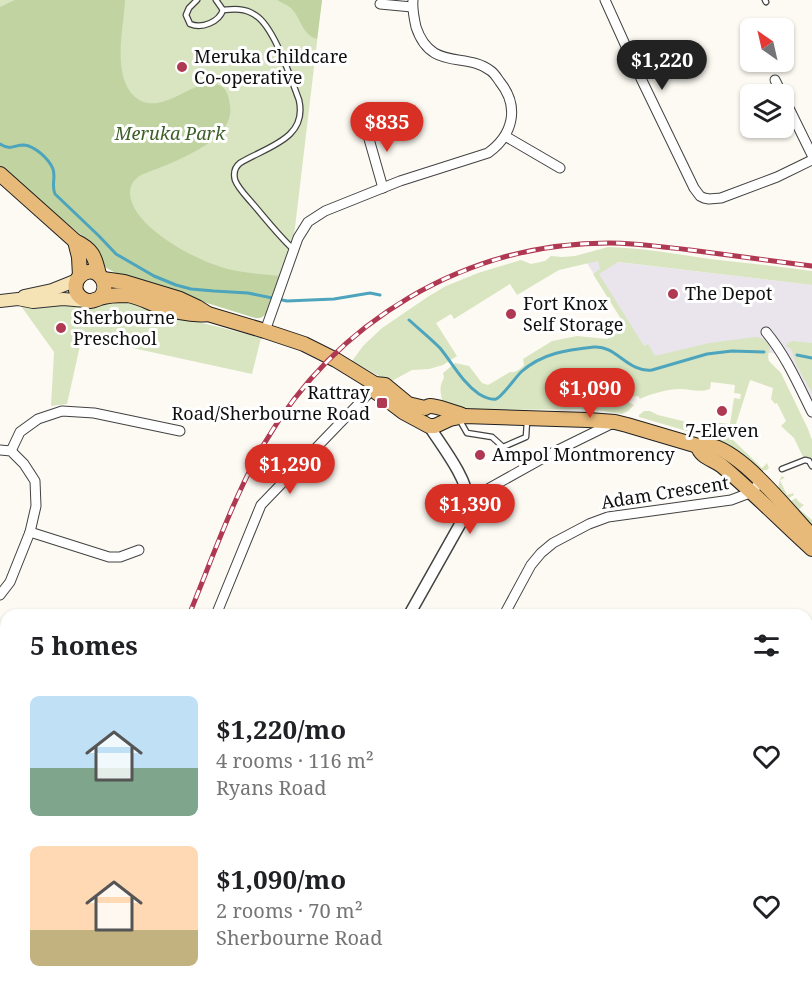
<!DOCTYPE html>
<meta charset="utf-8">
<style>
:root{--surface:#fff;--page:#f2f2f2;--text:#202124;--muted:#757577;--accent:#d93025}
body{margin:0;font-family:"Noto Serif",serif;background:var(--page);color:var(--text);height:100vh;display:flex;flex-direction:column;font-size:22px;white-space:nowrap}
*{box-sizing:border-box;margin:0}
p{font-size:20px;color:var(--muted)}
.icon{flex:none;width:33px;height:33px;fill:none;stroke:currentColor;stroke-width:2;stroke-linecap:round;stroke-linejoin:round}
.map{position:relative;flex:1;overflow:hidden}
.side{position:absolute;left:0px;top:609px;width:813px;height:384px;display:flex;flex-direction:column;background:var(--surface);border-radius:18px 18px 0 0;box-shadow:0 2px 4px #0004}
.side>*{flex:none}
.needle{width:39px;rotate:326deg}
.controls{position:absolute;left:740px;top:18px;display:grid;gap:12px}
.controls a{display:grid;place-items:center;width:54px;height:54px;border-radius:9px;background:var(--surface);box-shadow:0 2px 4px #0004;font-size:30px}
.price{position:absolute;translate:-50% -51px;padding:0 14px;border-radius:21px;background:var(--accent);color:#fff;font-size:20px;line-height:39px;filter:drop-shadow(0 2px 3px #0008)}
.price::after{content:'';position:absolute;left:50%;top:36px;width:18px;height:14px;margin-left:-9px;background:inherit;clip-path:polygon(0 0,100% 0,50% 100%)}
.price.current{background:#222;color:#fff}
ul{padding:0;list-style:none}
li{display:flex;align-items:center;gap:18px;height:150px;padding:0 30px}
li span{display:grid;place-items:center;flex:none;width:168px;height:120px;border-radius:9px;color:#555}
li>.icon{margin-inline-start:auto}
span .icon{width:72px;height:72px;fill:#fffc;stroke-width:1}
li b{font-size:26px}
h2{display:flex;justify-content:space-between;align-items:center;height:72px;padding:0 30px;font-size:26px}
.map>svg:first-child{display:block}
.industrial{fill:#eae5ec}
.green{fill:#d9e5c0}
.forest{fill:#c0d3a1}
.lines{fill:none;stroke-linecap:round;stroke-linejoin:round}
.stream{stroke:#4da4bd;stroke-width:3}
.service-casing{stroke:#424242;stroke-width:7}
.minor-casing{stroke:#424242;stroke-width:11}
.tertiary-casing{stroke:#424242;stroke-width:13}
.secondary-casing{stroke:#313131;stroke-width:14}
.primary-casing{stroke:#202020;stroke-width:16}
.service{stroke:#fff;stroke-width:4.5}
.minor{stroke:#fff;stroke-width:9}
.tertiary{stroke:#fff;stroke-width:10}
.secondary{stroke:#f5e3b6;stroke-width:12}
.primary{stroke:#e8ba79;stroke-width:14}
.rail-casing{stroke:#af3852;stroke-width:5}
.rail{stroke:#fff;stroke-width:3;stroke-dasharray:9;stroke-linecap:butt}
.poi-dot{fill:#af3852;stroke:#fff;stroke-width:2}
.labels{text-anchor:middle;stroke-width:6;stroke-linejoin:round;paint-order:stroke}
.poi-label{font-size:18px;fill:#0f0f0f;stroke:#fff;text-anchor:start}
.park-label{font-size:18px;font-style:italic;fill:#3c6027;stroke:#fff}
.street-label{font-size:18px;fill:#0f0f0f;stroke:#fff}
</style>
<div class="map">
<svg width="812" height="993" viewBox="0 0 812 993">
<rect width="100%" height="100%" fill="#fdfaf3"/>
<!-- industrial -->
<path class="industrial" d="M596,261H608L812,285V401L789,355L764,352L653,369L587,263Z"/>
<!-- green -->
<g class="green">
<path d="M0,0H322L294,236L267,311C264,318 259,319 252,317L108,269L104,265L97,250L90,242L50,209L0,166Z"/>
<path d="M608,247C643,248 676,254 710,259C744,263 778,266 812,271V285L618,262L599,274L644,346L648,344L655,356L709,343L755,337C762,337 768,341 770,347L768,357L769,361L781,373L808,429L812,440V461L808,457H803L794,438L781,426L786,421L777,403L775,404L771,399L773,388L750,380L736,424L741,427C731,430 722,426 713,423V422L730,424L734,398L740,399L741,394L734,393L735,385L711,382L710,389C700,393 690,389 680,389C669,389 649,394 640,399L638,396L627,397L626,401L634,405L628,411L622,414L589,409L481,410L464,408L443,403C440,393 439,386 444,378L443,373L455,363L469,366L482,383L488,385L510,372C515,373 521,369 524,365L523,359L552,341L577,336L607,339L626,327L593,274L600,269L598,261L559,270L517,295L510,284L454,319L451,314L436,323L457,356L443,365L429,369L412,370L390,382L352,361L363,346L382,328L429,296L446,286L478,273L521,260L531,264L545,261L551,256L562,257L575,256Z"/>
<path d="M113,301H130L167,315L219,327L261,338L252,374L82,337L67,404L51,406L54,352L21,306L48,303L97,306Z"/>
<path d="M792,341L812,343V393L797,366L791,349L786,346L788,343Z"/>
<path d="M644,411H650L658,415L691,423L695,425L696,429L694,431L690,432L639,417V415Z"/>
<path d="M710,429L728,435H735L732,439L762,468L767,463L769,468L767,470L760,471L711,439L709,436Z"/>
<path d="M782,476L785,478L780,480L787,495L793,493L794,495L789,498L791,501L796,498L799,502L804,505L799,509L812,520V530L778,489L780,479Z"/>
</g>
<!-- forest -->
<g class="forest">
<path d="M15,0H125C124,27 111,75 135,97C163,120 197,72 221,86C228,91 229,98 230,106C236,141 169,164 143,174C132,180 128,187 131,200C140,230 192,258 221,267C240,273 260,274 280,276C277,284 269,314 262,317C258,319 256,318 252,317L123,277L105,267L97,250L90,242L40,201L0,166V7Z"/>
<path d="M277,0H322L317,39C302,35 301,18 291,8C287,5 281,2 277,0Z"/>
</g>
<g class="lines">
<!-- stream -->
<g class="stream">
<path d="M0,144C11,151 13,145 24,145C35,146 49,159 53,169C56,178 51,185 55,194L99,236L116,254L154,276L176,285L191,289L214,291L248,293L287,301L334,299L370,293L380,295"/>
<path d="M409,320C419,329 430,338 440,348C453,364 462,382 479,394C484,397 490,400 496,399C502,397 515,378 521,372C542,353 567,350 594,347C616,345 628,373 652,370L707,354L732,351L764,352"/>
<path d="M797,355L812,358"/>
</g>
<defs>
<g id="service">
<path d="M197,0L189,8L186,15L190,24C202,29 219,22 223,10"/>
<path d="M216,0L223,10"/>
<path d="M765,0L766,2"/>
<path d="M223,10C234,9 245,8 255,15C274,26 291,79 299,100C308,139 266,147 240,163C235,167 233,172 235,180C238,188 246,196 252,203C265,218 278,235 293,249"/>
<path d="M459,419L467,433L492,437L503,447L526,437L527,421"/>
<path d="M782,469L805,460L809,461L812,466"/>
</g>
<g id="minor">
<path d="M605,0L633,62L694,188L700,196L704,198L709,199L721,198L777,177L812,160"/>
<path d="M380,4L412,7"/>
<path d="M775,80L782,94"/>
<path d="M783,96L812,155"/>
<path d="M365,125L383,188"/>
<path d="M505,136L560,168"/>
<path d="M265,331L298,238L308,222L325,211L400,181L488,153C513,135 520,107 500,82C497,78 495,74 491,71C465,51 431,72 416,27C414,18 412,9 413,0"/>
<path d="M766,332C786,356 798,384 812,412"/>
<path d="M0,450L11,451L24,464L35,481L36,506L30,532L10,582L0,595"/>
<path d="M11,451L20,432L38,419L62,411L94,413L180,431"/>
<path d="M468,500L554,452L613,423"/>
<path d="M30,532L109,557H120L139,550"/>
<path d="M216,615L261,505L370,392L375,384"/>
<path d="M504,615L531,565L541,553L553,543L589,524L608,517L731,500L747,494L763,481"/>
<path d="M0,641L6,649"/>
<path d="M807,789L812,785"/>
<path d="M2,799L6,790"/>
<path d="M431,987L432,993"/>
<path d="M797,987L805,993"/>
<path d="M725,993L736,987"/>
</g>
<g id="tertiary">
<path d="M409,615L463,519C466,513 469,508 468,501C468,479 441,445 429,426"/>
<path d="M196,993L199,987"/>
</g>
<g id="secondary">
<path d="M24,296L52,290L77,280"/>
<path d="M0,301L18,299L33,302L63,299L86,301"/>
</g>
<g id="primary">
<path d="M0,174L75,241C92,249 95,256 99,275"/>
<path d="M75,241L79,257L80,276"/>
<path d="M103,279L124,282L180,299L197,307L208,314L265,331L304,344L336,360L375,384L385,385L408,404L425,408C427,407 428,406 430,406C433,405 457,413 462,415"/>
<path d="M100,298C113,282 94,263 80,276C73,283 74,294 83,299C90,303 94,300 100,298C108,295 120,295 128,295C139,297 148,302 158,306C175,312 191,316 208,314"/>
<path d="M375,384L377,393L382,396L403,412L429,426H435L450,419L464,416L588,420L615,422L627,425L698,446C731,435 790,514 812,536"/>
<path d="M698,446C700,457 713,459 722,466C753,492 782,522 812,549"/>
</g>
</defs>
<!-- service casing -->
<use href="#service" class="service-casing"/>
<!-- minor casing -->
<use href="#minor" class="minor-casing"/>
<!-- tertiary casing -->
<use href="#tertiary" class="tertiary-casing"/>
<!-- secondary casing -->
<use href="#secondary" class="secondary-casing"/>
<!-- primary casing -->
<use href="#primary" class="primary-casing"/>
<!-- service -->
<use href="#service" class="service"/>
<!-- minor -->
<use href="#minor" class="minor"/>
<!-- tertiary -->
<use href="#tertiary" class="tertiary"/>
<!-- secondary -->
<use href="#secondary" class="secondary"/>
<!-- primary -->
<use href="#primary" class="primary"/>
<defs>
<g id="rail">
<path d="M189,615C212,559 234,496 264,444C336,321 465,243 609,243C636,243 663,247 690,250C731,255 771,261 812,266"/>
<path d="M0,926L6,920"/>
</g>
</defs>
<!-- rail casing -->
<use href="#rail" class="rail-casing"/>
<!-- rail -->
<use href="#rail" class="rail"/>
</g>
<!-- markers -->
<g class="poi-dot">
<circle cx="182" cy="67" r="6"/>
<circle cx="673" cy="294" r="6"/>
<circle cx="511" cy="314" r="6"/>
<circle cx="61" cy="328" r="6"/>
<rect x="376" y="397" width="12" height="12" rx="3"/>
<circle cx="722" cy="411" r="6"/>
<circle cx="480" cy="455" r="6"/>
</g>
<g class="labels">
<!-- poi labels -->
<g class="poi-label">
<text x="194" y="63">Meruka Childcare<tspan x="194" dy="21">Co-operative</tspan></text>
<text x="685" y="300">The Depot</text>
<text x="523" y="310">Fort Knox<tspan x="523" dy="21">Self Storage</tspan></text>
<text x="73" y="324">Sherbourne<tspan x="73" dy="21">Preschool</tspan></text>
<text x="370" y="399" text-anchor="end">Rattray<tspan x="370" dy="21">Road/Sherbourne Road</tspan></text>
<text x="722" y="437" text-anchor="middle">7-Eleven</text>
<text x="492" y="461">Ampol Montmorency</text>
</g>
<!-- park labels -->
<g class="park-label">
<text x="170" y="140">Meruka Park</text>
</g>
<!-- street labels -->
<g class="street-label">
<text transform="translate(665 493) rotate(-9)" y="6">Adam Crescent</text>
</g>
</g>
</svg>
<div class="controls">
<a><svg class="needle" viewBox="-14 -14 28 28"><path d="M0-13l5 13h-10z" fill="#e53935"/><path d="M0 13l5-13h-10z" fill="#757577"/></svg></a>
<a><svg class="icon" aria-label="layers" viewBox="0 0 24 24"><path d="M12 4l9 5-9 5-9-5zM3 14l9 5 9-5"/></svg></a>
</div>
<b class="price current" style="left:662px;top:91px">$1,220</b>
<b class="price" style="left:387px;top:153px">$835</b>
<b class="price" style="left:590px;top:419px">$1,090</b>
<b class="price" style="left:290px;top:495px">$1,290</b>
<b class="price" style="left:470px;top:535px">$1,390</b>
<section class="side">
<h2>5 homes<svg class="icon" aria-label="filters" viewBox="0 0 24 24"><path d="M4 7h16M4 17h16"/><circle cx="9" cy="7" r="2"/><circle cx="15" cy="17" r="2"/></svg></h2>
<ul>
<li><span style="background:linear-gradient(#bfe0f5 60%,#7fa58c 0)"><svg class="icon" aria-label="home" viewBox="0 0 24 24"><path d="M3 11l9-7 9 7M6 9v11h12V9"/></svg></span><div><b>$1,220/mo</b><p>4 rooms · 116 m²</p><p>Ryans Road</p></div><svg class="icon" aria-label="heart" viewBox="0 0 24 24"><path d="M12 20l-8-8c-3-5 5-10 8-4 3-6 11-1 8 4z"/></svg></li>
<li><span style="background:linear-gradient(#ffd9b3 70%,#c2b280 0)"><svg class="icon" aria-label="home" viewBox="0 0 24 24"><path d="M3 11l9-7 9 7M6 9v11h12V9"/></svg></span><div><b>$1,090/mo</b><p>2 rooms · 70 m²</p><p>Sherbourne Road</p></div><svg class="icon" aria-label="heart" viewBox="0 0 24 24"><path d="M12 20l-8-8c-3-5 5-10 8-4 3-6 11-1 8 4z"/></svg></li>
</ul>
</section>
</div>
